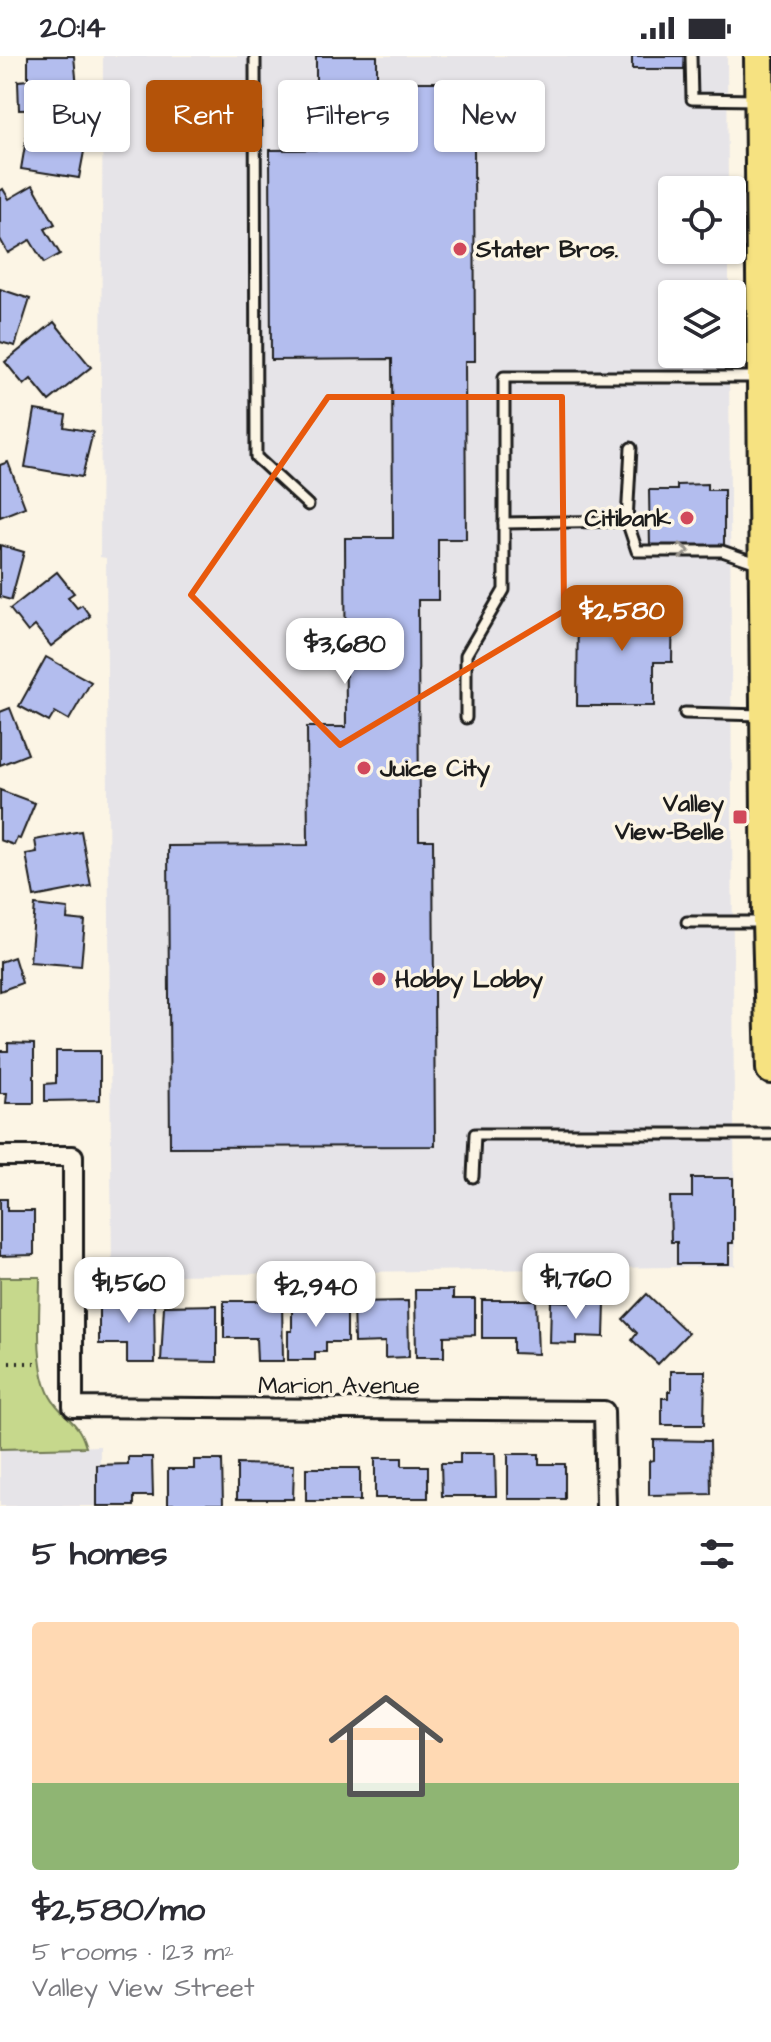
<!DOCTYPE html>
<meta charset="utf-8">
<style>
:root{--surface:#fff;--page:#f2f2f3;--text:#2b2b33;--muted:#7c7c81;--line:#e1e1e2;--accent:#b45309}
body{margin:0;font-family:"Architects Daughter",sans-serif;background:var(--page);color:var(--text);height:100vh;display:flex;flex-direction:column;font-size:30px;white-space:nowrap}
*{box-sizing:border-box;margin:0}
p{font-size:26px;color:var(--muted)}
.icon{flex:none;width:44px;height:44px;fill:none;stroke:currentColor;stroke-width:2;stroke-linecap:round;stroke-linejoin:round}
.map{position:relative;height:1450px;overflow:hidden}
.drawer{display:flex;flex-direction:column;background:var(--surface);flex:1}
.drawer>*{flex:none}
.hud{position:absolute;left:24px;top:24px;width:724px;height:72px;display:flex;gap:16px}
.fabs{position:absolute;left:658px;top:120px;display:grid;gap:16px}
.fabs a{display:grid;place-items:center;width:88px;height:88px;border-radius:8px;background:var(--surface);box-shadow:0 2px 6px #0004;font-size:40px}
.price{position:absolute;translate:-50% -68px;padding:0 18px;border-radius:16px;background:#fff;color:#222;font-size:26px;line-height:52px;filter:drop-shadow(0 2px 4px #0008)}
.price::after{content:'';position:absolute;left:50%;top:48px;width:24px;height:18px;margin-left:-12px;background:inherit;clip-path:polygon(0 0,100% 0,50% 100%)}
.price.selected{background:var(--accent);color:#fff}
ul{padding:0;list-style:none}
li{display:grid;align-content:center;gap:16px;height:424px;padding:0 32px}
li+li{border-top:2px solid var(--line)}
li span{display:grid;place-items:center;height:248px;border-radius:8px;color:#555}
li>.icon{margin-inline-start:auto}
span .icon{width:144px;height:144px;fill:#fffc;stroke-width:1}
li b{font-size:34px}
h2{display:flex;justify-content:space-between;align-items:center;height:96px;padding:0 32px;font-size:34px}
.chip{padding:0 28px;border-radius:8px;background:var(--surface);box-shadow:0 2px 6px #0004;font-size:28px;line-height:72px}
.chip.selected{background:var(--accent);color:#fff}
.status{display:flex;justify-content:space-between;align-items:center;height:56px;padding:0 40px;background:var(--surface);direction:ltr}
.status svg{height:22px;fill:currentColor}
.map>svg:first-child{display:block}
.built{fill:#e6e4e8}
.green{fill:#c6d88c;stroke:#717a54;stroke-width:2}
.building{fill:#b3bdee;stroke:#1c1c1c;stroke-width:2}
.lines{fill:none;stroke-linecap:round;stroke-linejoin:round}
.service-casing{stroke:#1c1c1c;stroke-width:15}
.minor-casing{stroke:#1c1c1c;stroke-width:24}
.primary-casing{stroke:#1c1c1c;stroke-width:34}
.path{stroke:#1c1c1c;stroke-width:4;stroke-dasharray:2 6;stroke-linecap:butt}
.service{stroke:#fcf5e5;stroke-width:9}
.minor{stroke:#fcf5e5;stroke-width:18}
.primary{stroke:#f6e281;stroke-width:28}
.oneway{stroke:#97938b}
.marked{fill:none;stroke:#e8590c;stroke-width:6;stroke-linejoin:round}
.poi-dot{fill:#d1495b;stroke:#fcf5e5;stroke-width:3}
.labels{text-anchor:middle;stroke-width:7;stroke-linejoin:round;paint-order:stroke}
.poi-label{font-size:24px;font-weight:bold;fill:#1c1c1c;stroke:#fcf5e5;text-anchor:start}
.street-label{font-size:24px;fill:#1c1c1c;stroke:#fcf5e5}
</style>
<div class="status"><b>20:14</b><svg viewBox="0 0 49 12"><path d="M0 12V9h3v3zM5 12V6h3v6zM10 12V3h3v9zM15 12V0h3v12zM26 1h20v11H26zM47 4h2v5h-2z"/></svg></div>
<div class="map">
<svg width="771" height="1450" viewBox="0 0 771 1450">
<rect width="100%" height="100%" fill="#fcf5e5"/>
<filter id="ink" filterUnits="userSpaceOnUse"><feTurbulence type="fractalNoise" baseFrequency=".0125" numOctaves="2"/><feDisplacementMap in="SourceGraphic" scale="16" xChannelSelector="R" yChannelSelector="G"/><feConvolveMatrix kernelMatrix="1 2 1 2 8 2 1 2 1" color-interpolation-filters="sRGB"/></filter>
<g filter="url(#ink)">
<!-- built -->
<g class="built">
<path d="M103,0H727L728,134H672V194H729V238H672V298H729L735,1210L112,1220L106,502L100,501Z"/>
<path d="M100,1390L99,1450H0V1393Z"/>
</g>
<!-- green -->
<path class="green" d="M0,1221H40C40,1255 34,1309 50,1340C58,1355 71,1362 78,1373C82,1378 84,1385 86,1391L0,1393Z"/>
<!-- building -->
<g class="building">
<path d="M28,0H74L79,53L19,54L18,25L28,24Z"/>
<path d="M316,0H377V26H451V92H474L475,305H465L466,483H438V544H418L419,784H433L435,1090L170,1091L168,790L308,789L307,671H346L345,482H393L392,303L271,304L270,94L385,93V28H316Z"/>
<path d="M632,0H685L684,13H632Z"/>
<path d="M29,66L76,74L74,88L85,90L79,122L21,113Z"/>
<path d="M33,129L55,168L45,173L60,198L44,207L30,184L8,197L0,183V135L3,133L9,143Z"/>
<path d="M0,233L30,243L15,290L0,286Z"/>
<path d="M54,266L91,311L49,345L31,323L24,329L5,306Z"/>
<path d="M35,354L66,359L64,371L93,376L82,421L25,411Z"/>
<path d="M8,406L25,451L0,461V409Z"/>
<path d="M707,428V434H724V490L650,491L649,434H677V429Z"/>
<path d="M0,489L24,496L11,544L0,541Z"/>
<path d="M57,516L74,537L68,541L77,552L82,549L90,560L51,590L35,570L28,576L10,553Z"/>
<path d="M652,543H673L672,606H654V650H577L578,552H652Z"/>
<path d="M46,601L91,626L69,664L55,656L49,666L19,650Z"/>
<path d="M10,652L28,698L0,709V656Z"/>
<path d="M0,734L35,747L20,783L17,782L14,789L0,784Z"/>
<path d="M81,775L91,830L34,841L26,798L37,796L35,784Z"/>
<path d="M35,849L68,853L67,863L85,865L81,910L30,906Z"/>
<path d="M14,901L22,927L0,935V906Z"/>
<path d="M8,987L34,988V1047H6L7,1037H0V995H8Z"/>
<path d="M56,995H100V1044L45,1045V1028L56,1027Z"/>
<path d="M692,1122H733V1187H729V1208H677V1186H671L670,1141H692Z"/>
<path d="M0,1143H7V1155H34V1199L0,1200Z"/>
<path d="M415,1234H453V1243H475V1279L444,1280V1301H416Z"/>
<path d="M647,1238L688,1277L658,1308L632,1284L637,1277L623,1263Z"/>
<path d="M154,1239L155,1307H127V1288H99V1240Z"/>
<path d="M482,1244H536L538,1298L513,1297V1282H482Z"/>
<path d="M224,1245H282L283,1305H257L256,1282H224Z"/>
<path d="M408,1245L409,1301L385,1302V1286L354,1287L353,1246Z"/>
<path d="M551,1245L605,1247L604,1281L577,1280V1288L550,1287Z"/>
<path d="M292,1247H347V1286H326V1296H315V1304H288V1275H292Z"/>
<path d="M217,1249V1306L161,1305L164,1250Z"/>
<path d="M671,1315H705L704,1369H662V1342H668V1335H671Z"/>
<path d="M654,1384L710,1385L711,1438L649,1439V1405L654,1404Z"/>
<path d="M460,1397H495L496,1440H442L441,1407H460Z"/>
<path d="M508,1398H539V1408H565V1443H508Z"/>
<path d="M128,1401H152L153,1440H134V1450H97V1409L128,1408Z"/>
<path d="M375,1402H402V1410H428V1442H375Z"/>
<path d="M194,1404H222L223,1448H168V1413H194Z"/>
<path d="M237,1408L294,1409L293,1443H237Z"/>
<rect x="306" y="1412" width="54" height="33"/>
</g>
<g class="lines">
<defs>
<g id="service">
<path d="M255,0L256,401L308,449"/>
<path d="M691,0L692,43L756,44"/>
<path d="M627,465L637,495H722L760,508"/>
<path d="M504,467L627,465L631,392"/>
<path d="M685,657L762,659"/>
<path d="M466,662V599L504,534V321H760"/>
<path d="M687,866H763"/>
<path d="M473,1121L475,1078H771"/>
</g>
<path id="minor" d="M0,1100H73V1351L604,1355L606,1450"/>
<path id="primary" d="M759,0L767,866L771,1013"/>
</defs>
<!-- service casing -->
<use href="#service" class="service-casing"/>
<!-- minor casing -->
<use href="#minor" class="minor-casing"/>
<!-- primary casing -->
<use href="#primary" class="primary-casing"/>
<!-- path -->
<path class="path" d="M9,1307H41"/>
<!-- service -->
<use href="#service" class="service"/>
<!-- minor -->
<use href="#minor" class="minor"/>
<!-- primary -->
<use href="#primary" class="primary"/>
</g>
<!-- one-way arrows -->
<defs><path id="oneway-chevron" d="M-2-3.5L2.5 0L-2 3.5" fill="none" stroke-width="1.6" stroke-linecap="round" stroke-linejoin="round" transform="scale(2)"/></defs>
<use class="oneway" href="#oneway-chevron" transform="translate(684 495)"/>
</g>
<!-- marked area -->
<path class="marked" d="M328,341H562L564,555L340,689L191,539Z"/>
<!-- markers -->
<g class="poi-dot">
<circle cx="460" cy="193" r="8"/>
<circle cx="687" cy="462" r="8"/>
<circle cx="364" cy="712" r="8"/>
<rect x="732" y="753" width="16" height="16" rx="4"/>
<circle cx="379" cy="923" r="8"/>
</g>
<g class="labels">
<!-- poi labels -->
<g class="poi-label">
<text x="476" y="201">Stater Bros.</text>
<text x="671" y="470" text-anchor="end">Citibank</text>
<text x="380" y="720">Juice City</text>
<text x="724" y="755" text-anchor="end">Valley<tspan x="724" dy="28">View-Belle</tspan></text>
<text x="395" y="931">Hobby Lobby</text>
</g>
<!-- street labels -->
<g class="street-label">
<text x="339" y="1337">Marion Avenue</text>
</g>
</g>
</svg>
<div class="fabs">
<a><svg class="icon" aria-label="locate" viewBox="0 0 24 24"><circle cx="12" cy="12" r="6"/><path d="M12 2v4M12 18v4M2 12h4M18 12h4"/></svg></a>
<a><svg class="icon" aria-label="layers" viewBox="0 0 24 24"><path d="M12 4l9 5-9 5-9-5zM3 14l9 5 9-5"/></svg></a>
</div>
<b class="price selected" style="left:622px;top:597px">$2,580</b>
<b class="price" style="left:345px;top:630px">$3,680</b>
<b class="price" style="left:576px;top:1265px">$1,760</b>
<b class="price" style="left:129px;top:1269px">$1,560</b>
<b class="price" style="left:316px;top:1273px">$2,940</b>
<div class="hud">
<a class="chip">Buy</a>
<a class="chip selected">Rent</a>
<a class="chip">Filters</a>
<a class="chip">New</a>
</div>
</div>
<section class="drawer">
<h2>5 homes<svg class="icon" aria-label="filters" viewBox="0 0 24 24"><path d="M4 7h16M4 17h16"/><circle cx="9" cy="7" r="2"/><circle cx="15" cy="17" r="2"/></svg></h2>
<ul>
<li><span style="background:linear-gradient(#ffd9b3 65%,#8fb573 0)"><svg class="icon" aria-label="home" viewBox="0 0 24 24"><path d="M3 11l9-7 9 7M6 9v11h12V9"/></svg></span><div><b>$2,580/mo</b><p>5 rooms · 123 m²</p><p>Valley View Street</p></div></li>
</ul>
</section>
